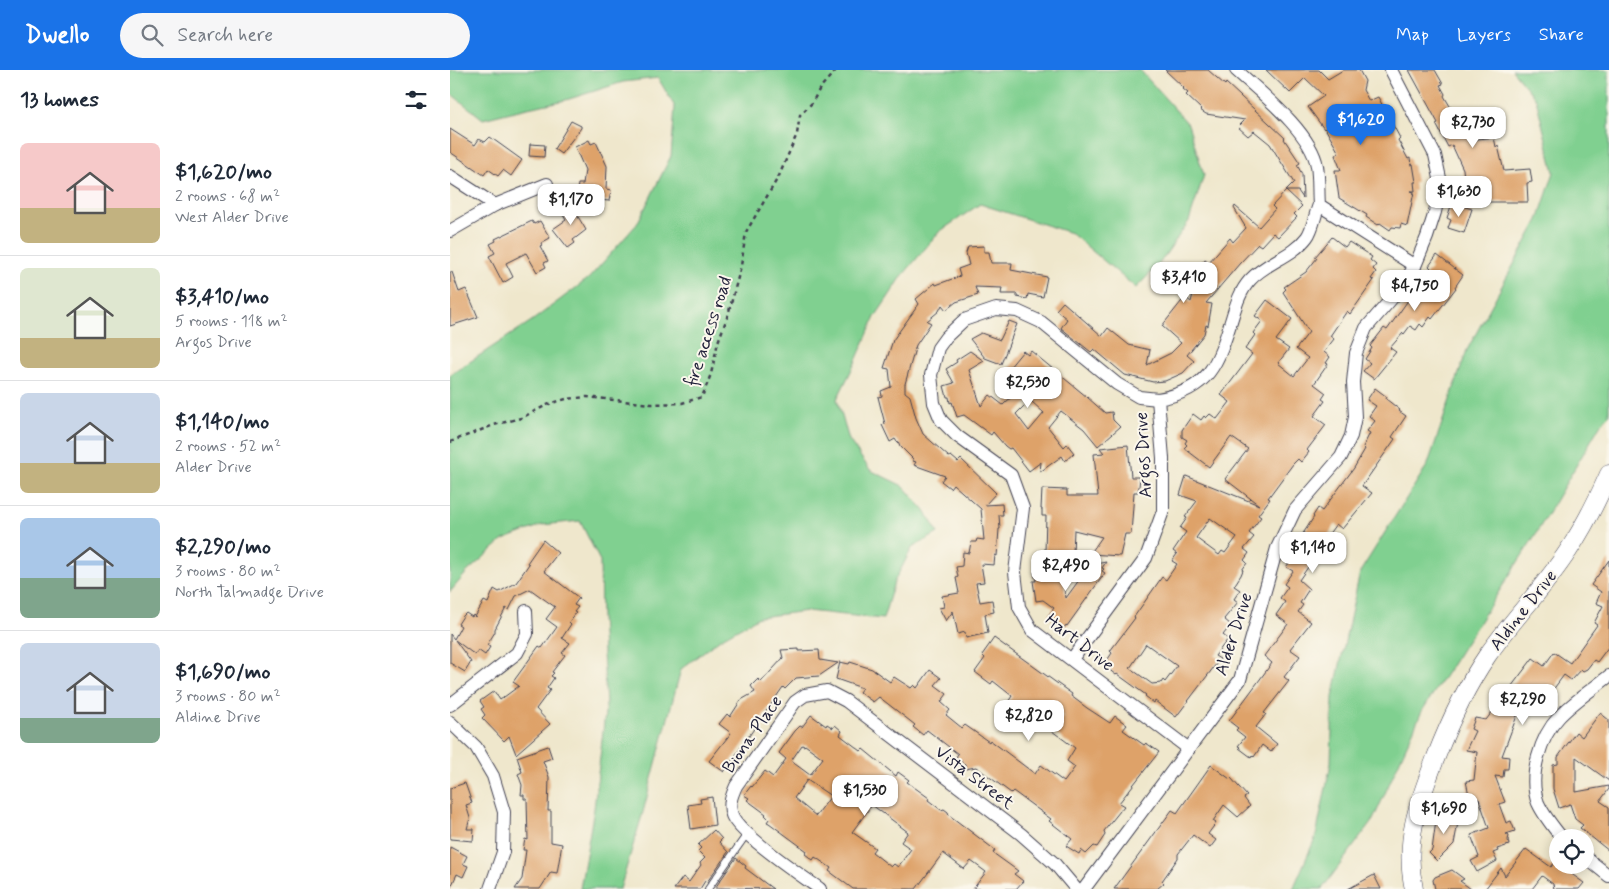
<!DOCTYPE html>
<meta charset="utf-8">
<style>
:root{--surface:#fff;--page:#f6f6f7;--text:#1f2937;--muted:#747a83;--line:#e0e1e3;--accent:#1a73e8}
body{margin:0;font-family:Mynerve,sans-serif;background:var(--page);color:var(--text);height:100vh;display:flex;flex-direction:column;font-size:19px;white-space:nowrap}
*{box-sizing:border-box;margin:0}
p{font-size:16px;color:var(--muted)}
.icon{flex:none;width:28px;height:28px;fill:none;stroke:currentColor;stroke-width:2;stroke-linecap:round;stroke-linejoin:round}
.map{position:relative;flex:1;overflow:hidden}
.drawer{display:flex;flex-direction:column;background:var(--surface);width:450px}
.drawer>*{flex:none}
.tools{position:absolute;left:1099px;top:759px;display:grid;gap:10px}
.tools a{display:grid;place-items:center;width:45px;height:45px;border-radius:50%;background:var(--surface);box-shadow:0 2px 12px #0003;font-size:25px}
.price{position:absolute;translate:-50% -42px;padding:0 11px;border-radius:10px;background:#fff;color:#222;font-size:16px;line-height:32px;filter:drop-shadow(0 1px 2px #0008)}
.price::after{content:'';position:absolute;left:50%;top:30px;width:15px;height:11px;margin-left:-8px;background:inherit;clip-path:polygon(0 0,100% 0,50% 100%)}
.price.active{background:var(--accent);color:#fff}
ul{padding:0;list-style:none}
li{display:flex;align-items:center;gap:15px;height:125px;padding:0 20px}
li+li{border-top:1px solid var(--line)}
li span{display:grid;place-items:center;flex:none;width:140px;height:100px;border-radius:8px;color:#555}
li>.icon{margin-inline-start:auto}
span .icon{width:60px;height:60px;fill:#fffc;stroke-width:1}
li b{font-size:21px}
h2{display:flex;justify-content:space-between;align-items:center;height:60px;padding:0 20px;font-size:21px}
header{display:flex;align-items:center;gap:30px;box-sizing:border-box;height:70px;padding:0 25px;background:var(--accent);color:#fff}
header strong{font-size:24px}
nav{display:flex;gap:28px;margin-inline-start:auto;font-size:18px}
.search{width:350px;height:45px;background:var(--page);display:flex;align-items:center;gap:12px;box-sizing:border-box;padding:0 18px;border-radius:28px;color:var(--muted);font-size:19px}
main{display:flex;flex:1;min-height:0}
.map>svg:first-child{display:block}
.green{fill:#80d090;stroke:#517966}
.building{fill:#dea269;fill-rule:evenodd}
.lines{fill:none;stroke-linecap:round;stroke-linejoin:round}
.service-casing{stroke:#414051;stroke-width:8}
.minor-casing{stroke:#414051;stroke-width:14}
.secondary-casing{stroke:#414051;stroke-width:19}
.path{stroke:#414051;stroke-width:2.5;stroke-dasharray:4 4;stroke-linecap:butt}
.service{stroke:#fff;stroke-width:6}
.minor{stroke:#fff;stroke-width:12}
.secondary{stroke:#fff;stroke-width:18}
.labels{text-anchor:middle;stroke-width:4;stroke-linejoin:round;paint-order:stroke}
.street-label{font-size:18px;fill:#22223b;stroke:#fbf7ec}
</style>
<header>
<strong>Dwello</strong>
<div class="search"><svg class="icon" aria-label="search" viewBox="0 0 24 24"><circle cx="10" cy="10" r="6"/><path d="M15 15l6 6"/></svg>Search here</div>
<nav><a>Map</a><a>Layers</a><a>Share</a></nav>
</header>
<main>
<section class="drawer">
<h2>13 homes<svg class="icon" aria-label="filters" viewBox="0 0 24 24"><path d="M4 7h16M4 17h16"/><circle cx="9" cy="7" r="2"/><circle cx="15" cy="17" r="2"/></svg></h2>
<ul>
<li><span style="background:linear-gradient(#f6c9c9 65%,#c2b280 0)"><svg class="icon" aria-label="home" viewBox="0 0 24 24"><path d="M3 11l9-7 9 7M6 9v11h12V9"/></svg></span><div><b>$1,620/mo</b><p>2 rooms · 68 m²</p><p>West Alder Drive</p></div></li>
<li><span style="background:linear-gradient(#dfe7d0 70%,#c2b280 0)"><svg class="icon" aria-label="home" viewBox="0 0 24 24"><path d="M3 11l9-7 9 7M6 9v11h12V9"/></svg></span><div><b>$3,410/mo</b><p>5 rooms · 118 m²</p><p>Argos Drive</p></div></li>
<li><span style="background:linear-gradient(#c9d6e8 70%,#c2b280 0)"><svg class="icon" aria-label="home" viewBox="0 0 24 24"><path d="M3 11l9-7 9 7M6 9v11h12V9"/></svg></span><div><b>$1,140/mo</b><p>2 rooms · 52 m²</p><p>Alder Drive</p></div></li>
<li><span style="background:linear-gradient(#a9c7e8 60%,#7fa58c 0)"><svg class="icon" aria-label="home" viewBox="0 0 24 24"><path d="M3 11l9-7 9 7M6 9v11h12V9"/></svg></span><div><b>$2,290/mo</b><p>3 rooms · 80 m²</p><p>North Talmadge Drive</p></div></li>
<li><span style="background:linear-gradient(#c9d6e8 75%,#7fa58c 0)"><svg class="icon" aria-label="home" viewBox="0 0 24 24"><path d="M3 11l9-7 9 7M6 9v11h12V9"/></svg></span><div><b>$1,690/mo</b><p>3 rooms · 80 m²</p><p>Aldine Drive</p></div></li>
</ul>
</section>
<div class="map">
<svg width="1159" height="819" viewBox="0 0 1159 819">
<rect width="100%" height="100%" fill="#fbf7ec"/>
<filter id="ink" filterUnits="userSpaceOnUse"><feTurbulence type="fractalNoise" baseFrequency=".02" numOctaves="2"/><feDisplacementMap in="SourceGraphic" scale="10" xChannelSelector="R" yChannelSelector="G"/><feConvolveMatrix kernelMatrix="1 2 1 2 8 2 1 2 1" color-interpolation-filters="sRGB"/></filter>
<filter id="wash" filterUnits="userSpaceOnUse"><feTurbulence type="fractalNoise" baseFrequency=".0096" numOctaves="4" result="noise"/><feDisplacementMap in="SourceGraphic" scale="20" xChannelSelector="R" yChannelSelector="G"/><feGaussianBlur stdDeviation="1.12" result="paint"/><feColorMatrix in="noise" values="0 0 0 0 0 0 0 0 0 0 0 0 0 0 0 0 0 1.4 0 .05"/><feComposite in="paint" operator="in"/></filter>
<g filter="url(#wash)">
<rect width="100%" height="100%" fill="#efe7cc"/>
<!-- green -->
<g class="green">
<path d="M0,0H690L738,54L754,105L739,151L709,194L686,218L621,163L530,134L489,162L453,205L425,247L405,293L387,329L399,370L420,400L453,416L475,441L488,463L462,478L444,512L433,549L357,541L309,547L270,569L231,599L193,742L170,819H130L144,739L156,635L151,547L150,491L130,451L92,455L53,470L17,502L0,522V305L83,250L139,208L187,154L221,86L225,37L208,8L173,12L116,30L73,39L33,49L0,23Z"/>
<path d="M1062,0H1159V345L1152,352L1084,467L972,641L923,750L872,819H843L866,766L881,693L883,627L910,502L978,394L1017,280L1088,150L1104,102L1086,29Z"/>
</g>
<g id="blocks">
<!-- building -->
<g class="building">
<path d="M715,0H758L775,15L776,13L819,53L835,68L834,69L850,93L847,95L852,104L853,128L848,121H836L844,113L820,74L804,61L798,66L788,57L795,50L756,44L750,40L751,39L736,25L738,23L733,19L734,18Z"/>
<path d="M816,0H869L878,9L893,0H909L915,11L913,20L919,31L928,27L950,68L948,70L958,89L960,88L961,95L963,94L966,112H964L965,121H961L964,122L957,156L951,154L950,158L942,157L940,160L930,153L928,155L916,147L917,145L889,128L885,100H891L885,85L889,83L875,58L874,59L858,37L874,26L855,8L840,23Z"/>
<path d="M959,0H985L993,14L990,15L995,24L994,26L1020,70L1044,67L1046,77L1048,76L1054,101L1080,99L1082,112L1077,113L1078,132H1028L1026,116L1015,117L1013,99L1002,75L998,77L986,54L988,53Z"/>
<path d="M121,51L131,56V58L111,84L104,79Z"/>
<path d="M0,59L25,75L29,69L35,72L40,67L72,90L61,106L53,100L48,106L38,99L34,105L0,82Z"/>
<path d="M139,70L141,74L146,72L157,96L156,119L161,120L159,131L126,128L128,114H133L135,100L125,77Z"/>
<path d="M80,74L95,75L94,87L79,86Z"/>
<path d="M836,121L852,136L844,144L847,147L828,167L823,163L811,176L808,174L790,193L756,233L762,234L758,256L756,255L754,264L737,285L744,291L733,303L715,311L703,312L675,305L644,279L641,282L611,258L617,249L606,240L613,232L652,266L658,258L679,275L700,280L697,295L721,283L731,273L712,256L735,227L741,232L746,212L733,202L741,196L746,200L755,189L759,192L780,168L783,172L796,158L784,138L785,136L809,157L825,139L822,136Z"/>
<path d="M125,132L132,142L127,145L136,160L123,170L125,173L118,178L103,159L116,150L113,145L118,141L116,138Z"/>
<path d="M1002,133L1022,139L1014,163L998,158L1001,150L997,148Z"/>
<path d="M82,151L84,154L90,151L100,168L91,173L92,175L90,176L98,191L94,193L96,197L87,202L76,183L56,193L63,207L53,213L39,186L45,183L40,174L46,171L45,169Z"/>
<path d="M882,167L895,177L899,172L922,187L920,190L926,195L923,199L926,202L921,209L924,210L900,244L897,241L880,266L884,269L874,282L880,287L876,293L878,294L864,314L876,323L872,329L875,331L864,346L876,355L857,380L859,382L851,392L848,389L843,394L818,428L820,429L808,445L811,447L799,463L804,467L794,479L799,483L794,490L797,493L792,500H793L791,505L784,516L790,520L784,529L788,532L774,549L781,555L773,565L778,569L765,586L770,589L726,647L705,631L704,633L695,626L696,625L667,604L666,605L657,598L659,595L656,592L662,583L660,581L685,548L684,547L712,507L716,510L727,494L722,491L727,484L723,481L736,462L730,458L737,448L735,447L747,431L730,425L736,406L809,435L775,409L798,379L781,367L759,397L734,378L737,375L735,373L737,370L732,367V360L743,344L751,350L754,346L756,348L760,344L767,349L780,332L771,325L802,284L795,279L805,265L803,263L812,251L805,246L817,230L842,249L826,270L839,279L828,293L844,306L858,288L846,279L859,262L833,222L836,219L834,217L856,202L867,188L865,187ZM760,448L787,467L775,483L772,481L769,485L746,468ZM696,574L727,596L715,612L713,610L711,613L702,614L680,598Z"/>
<path d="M534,176V182H539L541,193H562L561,200L597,207L593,227L578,224L577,229L567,227V224H551L552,218L525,217L528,225L506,232L496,240L492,235L489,241L477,251L481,253L466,275L455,314V322L460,326L466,348L473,364L499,387L501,386L508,392L511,389L546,423L535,435L552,434L553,445H549L550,459H549L547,486L545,485L544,495L531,494L534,512L526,513L530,532L542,530L544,542L535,544L538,563L516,568L515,562L508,564L503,541L496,551L489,538L494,537L492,526L509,523L506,508L508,507L506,497L512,496L513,482L519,483L521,472H526L527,469L534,470L531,439L503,414L500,418L491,411L495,406L464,395L466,392L463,391V389L450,376L448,371L447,372L445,369L440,372L432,355L435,354L428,327L432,326L431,321L441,317L439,299L434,298L443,270L469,234L466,229L485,213L486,215L510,206L508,199L519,195L516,183L518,177Z"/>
<path d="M987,185L1013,205L1005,217L1006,218L982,249L980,247L973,257L970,254L966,260L960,256L954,264L953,263L940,278L946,282L924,309L913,301L920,293L915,289L922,278L920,276L934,258L937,260L981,198L979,196Z"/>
<path d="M0,202H2L9,222L16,219L17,221L28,247L0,256Z"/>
<path d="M559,251L567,254L551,294L535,288L520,269L531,263L550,270Z"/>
<path d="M520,281L534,291L519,300L531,336L540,325L553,335L572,317L558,305L563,299L559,298L573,281L578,285L581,281L637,327L655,343L662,342L663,350L670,357L648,376L634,359L611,341L598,357L614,377L617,374L624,383L615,391L612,386L590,402L591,392L579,401L561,378L559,379L555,376L543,362L541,365L514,345L507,347L502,332L500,333L499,327H497L494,316L504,313L496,299L507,292L506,290ZM580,330L594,343L579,361L566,344Z"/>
<path d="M925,318L937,327L936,329L950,340L949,341L956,346L942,367L945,369L912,416L922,423L892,459L886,454L873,472L875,473L849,510L859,519L850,533L853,535L848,542L861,552L840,579L850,586L834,607L839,611L814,643L816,644L806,657L827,674L821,682L812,675L804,687L802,685L801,687L789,678L790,677L788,676L795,667L786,660L788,658L779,651L822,593L814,586L838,554L826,545L835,532L830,528L838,517L834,514L843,501L836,497L844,487V484L842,483L850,472L848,471L864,447L863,446L868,438L872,441L904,398L915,379L913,377L920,363L917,361L925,351L919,346L926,336L917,330Z"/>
<path d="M678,375L681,407H690L689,417L688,422H684L681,464H675L670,486L640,484L652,467L624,460L623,483L595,482L596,446H592V439H591L592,419L617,420V426H648L644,384L654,383L650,378Z"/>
<path d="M93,470L108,483L94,501L129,528L124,535L128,537L124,542L126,543L119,552L121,554L112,568L120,573L112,583L115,585L102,602L104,603L101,606L104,608L97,618L100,620L86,639L100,654L66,684L59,666L54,671L32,648L35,645L31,639L34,637L30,631L44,621L50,630L69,616L63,612L89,576L92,578L107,557L96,549L105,537L80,519L66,526L59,540L56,538L45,559V562L37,575L40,577L35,585L28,580L25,585L5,570L21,592L15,602L0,593V564L4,569L11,556L8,554L13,546L16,543L22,547L23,545L25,547L34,531L38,533L44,519L49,522L66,513L79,494L77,493Z"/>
<path d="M1159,490V576L1147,592L1144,590L1137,599L1133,601L1131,599L1121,610L1114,605L1102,621L1100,620L1095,625L1092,623L1075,647L1068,643L1052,686L1059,687L1058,699H1054L1053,707L1045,706L1055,732L1049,734L1056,753L1061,751L1065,761L1056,764L1059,766L1058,770L1059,775L1047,779L1048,781L1043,783L1047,791L1027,802L1021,791L1029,787L1021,765L1039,758L1029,729L1020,730L1016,711L1024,710L1027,682L1016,680L1025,661L1021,659L1025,648L1036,650L1083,588L1094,596L1104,582L1120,593L1147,555L1144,553L1153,536L1146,533L1151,522L1141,515Z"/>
<path d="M656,492L652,498L654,499L652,501L655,503L617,556L616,555L614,558L598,546L604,538L593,530L586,531L583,511H586L584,502L612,498L616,528L640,495Z"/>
<path d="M544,568L622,624L621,626L637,638L660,653L665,646L677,655L673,660L694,675L696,673L709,682L669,733L674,736L654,761L655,765L647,777L644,776L636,784L631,780L629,784L616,776L622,769L599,751L601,749L563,721L561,723L526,697L515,699V694L506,687L508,684L477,660L473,665L463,657L465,655L460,651L429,627L423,632L409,622L412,618L386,609L390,592L399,594L400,592L422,599L440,612L444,607L461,618L464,615L467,618L480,600L491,608L485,615L497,624L491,632L500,640L496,645L512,658L515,655L539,672L540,670L585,704L591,695L614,712L625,697L617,691L625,678L602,661L613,646L598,635L583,655L556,635L562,626L543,611L541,614L525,602L535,588L532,585Z"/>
<path d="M349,579V581L369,580L370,590L388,593L369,606L346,608L335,619L333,617L274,702L259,691L281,663L269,654L277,644L280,647L291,630L305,622L301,616L308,609L311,612L333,588L331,580Z"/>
<path d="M1150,643L1159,650V711L1126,687V722L1159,716V719L1150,731L1159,737V781L1130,758L1133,755L1125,749L1120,734L1109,738L1103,719V695L1108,694V687L1126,662L1132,667Z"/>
<path d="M361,645L376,656L377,654L383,658L385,655L392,661L390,665L411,681L413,679L446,706L448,702L459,710L457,712L479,728L478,730L491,740L494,739L498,742L499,745L545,780L543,783L568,801L564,804L573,811L566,819H523L536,802L521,791L514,799L493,783L466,819H403L379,801L381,798L365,787L363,790L355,784L357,781L319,753L317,752L319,749L315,745L316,744L297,730L299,728L294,725L301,716L302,717L315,701L323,707L336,689L329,683L345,661L350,656L352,657ZM352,675L354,676L355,675L373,688L360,705L341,691ZM357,710L381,726L366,746L344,728ZM422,735L458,762L451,772L461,779L448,797L444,794L441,797L422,782L425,778L402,762Z"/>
<path d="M98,676L102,688L93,691L99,707L98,741H101V772L112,774L107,803L101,802L90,819H65L72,809L76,780H73L75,769L78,770L77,729H74V725H71L72,715L68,704L72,702L67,687Z"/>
<path d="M761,695L780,709L781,708L797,726L794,728L800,736L788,747L774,735L763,751L766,753L758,764L766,770L760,778L743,765L728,784V788L712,811L714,813L707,819H664L722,740L727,743Z"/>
<path d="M15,713L22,733L16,735L20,748L17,759H24L23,771L0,769V718Z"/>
<path d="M262,727L265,755L241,759L238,735L251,733L250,729Z"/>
<path d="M987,743L1009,747L1004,774L987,791L979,783L982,780Z"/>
<path d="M264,760L272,769L269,772L278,782L257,812L255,811L250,819H224L233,807L239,812L251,795L250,793L255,788L248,781L251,778L248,775Z"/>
<path d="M0,777L17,786L13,794L18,796L13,807L7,804L0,819Z"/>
<path d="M1076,779L1101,797L1105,792L1134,813L1129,819H1104L1103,814L1092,806L1082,819H1035L1051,798L1055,806Z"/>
<path d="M286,788L296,796L295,798L323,819L265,818Z"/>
<path d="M1002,800L1014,809L1010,811L1021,819H985L983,810L985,807Z"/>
<path d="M924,805L931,819H898Z"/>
</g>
</g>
</g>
<g filter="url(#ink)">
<use href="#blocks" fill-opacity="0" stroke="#414051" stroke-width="1"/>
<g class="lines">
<defs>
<path id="service" d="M258,819L297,764"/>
<g id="minor">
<path d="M786,0C811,23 861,62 867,96C869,108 868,122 869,135L965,196"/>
<path d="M0,106L45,135"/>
<path d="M0,161L45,135L97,114"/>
<path d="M708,329L689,327L667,314L591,252L567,241L546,239L514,250L496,267L488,278L481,305L484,333L491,350L507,366L561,405L573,438L565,502L569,537L582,560L739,679"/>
<path d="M622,589L696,488L713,441V388L708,329C760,320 768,293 782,248C786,235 790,221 800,210C816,192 842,187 857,167C863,159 865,144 869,135"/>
<path d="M0,635L67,583L77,564L76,541"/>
<path d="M0,652L26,677L43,706L54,742L53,782L40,819"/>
<path d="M1112,768C1103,757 1094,746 1088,733C1078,707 1090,667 1109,647C1123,632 1143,619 1159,606"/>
<path d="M1135,787L1159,806"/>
<path d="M370,819C352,806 288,763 282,745C278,734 282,725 286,716L345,632L355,625L377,621L396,631L571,764L605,794L626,819"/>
<path d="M634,819L790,610L827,478L845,440L891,387L901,366L905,347L903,312L906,283L916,258L950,219L965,196L977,167L985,142L991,113L985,85L941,0"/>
</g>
<path id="secondary" d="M964,819C953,771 969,731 986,687C1000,651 1015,618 1037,586C1062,550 1094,518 1118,481C1134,457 1147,431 1159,404"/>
</defs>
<!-- service casing -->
<use href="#service" class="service-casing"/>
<!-- minor casing -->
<use href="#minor" class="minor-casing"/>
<!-- secondary casing -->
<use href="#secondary" class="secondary-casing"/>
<!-- path -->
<path class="path" d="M0,372L44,355L71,348L99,334L116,329L137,327L201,334L232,333L252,327L261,304L268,272L278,245L291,196L296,162L329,106L347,64L350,45L362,33L370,18L386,0"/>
<!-- service -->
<use href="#service" class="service"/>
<!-- minor -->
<use href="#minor" class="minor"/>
<!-- secondary -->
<use href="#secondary" class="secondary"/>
</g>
</g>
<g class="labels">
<!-- street labels -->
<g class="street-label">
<text transform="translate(258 261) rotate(-72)" y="6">fire access road</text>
<text transform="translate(693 385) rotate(-93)" y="6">Argos Drive</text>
<text transform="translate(1073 540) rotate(-52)" y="6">Aldine Drive</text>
<text transform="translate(783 564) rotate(-72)" y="6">Alder Drive</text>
<text transform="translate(630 572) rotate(38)" y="6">Hart Drive</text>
<text transform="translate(302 664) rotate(-55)" y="6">Biona Place</text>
<text transform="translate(525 707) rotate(37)" y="6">Vista Street</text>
</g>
</g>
</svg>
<div class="tools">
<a><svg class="icon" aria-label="locate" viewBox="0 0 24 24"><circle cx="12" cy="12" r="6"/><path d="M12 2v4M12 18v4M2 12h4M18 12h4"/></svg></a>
</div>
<b class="price active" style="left:911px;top:76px">$1,620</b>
<b class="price" style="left:1023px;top:79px">$2,730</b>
<b class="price" style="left:1009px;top:148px">$1,630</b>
<b class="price" style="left:121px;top:156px">$1,170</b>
<b class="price" style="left:734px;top:234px">$3,410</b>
<b class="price" style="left:965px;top:242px">$4,750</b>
<b class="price" style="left:578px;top:339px">$2,530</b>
<b class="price" style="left:863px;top:504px">$1,140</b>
<b class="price" style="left:616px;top:522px">$2,490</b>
<b class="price" style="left:1073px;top:656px">$2,290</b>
<b class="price" style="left:579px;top:672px">$2,820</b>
<b class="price" style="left:415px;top:747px">$1,530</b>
<b class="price" style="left:994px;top:765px">$1,690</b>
</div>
</main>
